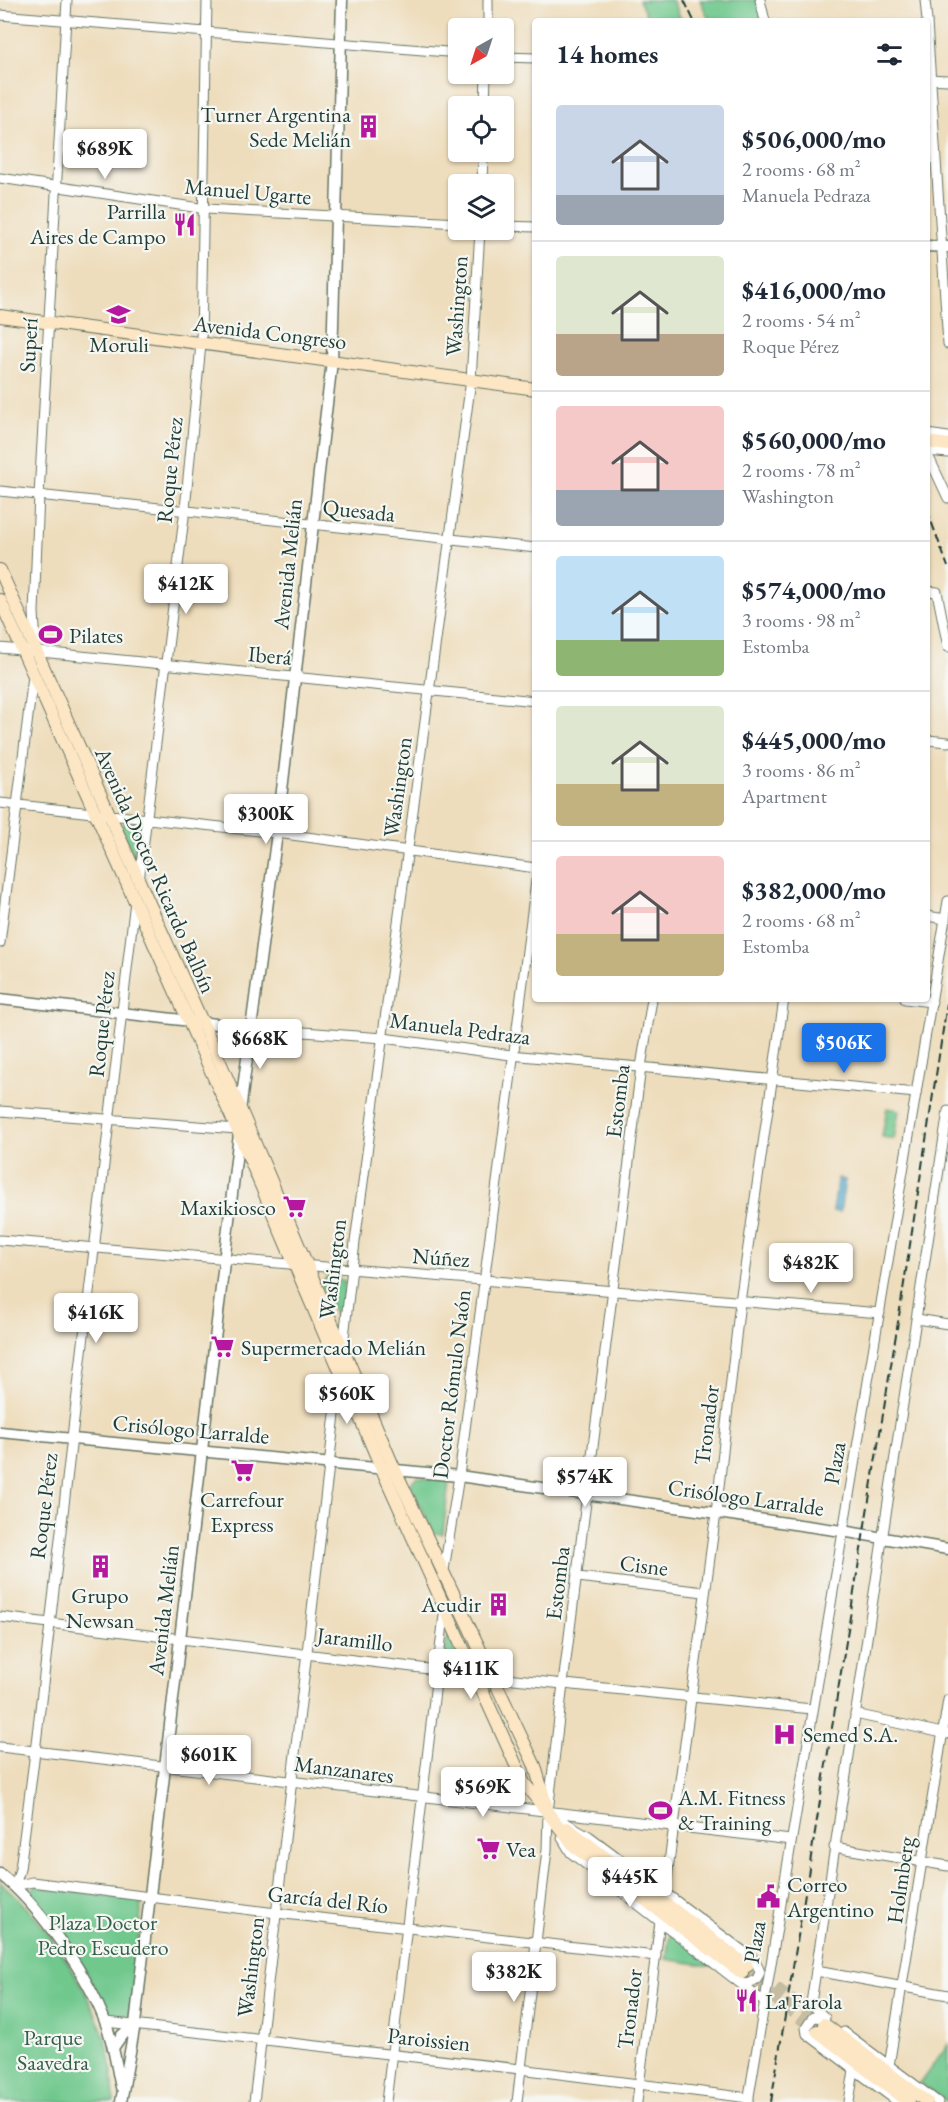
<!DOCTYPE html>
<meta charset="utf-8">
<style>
:root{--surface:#fff;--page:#f2f2f3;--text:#1f2937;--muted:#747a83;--line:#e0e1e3;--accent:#1a73e8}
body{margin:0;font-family:"EB Garamond",serif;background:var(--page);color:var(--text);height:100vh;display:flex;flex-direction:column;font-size:22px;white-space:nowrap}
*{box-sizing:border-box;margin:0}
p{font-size:20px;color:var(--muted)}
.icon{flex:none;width:33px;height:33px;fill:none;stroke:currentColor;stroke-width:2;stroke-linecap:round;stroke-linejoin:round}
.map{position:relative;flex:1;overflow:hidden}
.details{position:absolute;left:532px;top:18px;width:398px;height:984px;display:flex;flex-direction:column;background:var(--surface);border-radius:6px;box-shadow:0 2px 4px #0004}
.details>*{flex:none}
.needle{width:39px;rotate:219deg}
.buttons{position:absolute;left:448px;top:18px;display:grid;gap:12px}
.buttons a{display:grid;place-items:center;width:66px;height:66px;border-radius:6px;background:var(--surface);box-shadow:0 2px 4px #0004;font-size:30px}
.price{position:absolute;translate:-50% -51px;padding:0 14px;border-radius:6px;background:#fff;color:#222;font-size:20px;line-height:39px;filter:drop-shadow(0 2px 3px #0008)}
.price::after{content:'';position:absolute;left:50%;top:36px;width:18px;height:14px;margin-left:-9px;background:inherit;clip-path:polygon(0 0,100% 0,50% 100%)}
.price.selected{background:var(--accent);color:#fff}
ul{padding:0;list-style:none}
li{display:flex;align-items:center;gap:18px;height:150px;padding:0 24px}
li+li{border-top:2px solid var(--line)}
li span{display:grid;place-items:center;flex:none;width:168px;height:120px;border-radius:6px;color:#555}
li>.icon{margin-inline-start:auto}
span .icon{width:72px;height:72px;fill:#fffc;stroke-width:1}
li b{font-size:26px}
h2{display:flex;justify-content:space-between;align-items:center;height:72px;padding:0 24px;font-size:26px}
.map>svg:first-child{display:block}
.green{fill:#70c88d;stroke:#488260;stroke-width:1.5}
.water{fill:#52aacf;stroke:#387482;stroke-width:1.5}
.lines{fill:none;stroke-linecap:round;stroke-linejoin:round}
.secondary-tunnel{stroke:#c5bda1;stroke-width:12;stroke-dasharray:12 6;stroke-linecap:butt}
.minor-casing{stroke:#677564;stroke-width:11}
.tertiary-casing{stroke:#677564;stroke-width:13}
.secondary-casing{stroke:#677564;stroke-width:14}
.minor{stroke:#fff;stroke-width:9}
.tertiary{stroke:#fff;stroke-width:10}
.secondary{stroke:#fce6c4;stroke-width:12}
.rail{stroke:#1f3d34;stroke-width:2;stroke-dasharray:9 4.5;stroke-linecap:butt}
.labels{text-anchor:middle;stroke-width:4.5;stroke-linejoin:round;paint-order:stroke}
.poi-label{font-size:22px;fill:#1f3d34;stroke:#f6f6f2;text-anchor:start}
.street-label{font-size:22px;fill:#1f3d34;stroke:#f6f6f2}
.park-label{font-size:22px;fill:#33604a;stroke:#f6f6f2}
</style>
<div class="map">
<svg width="948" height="2102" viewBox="0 0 948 2102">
<rect width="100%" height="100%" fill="#f6f6f2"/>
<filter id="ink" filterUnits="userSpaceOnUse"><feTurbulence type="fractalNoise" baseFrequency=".0167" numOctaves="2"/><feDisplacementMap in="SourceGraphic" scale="12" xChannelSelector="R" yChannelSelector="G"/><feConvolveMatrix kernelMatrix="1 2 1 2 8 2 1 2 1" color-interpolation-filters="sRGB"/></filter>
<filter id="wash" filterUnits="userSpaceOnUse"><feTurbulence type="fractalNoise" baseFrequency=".008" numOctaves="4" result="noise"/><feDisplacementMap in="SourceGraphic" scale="24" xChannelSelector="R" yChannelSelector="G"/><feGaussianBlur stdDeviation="1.35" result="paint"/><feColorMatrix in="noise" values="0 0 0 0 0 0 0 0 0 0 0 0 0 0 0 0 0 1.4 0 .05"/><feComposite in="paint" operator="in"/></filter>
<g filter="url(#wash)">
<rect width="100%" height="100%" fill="#eeddbc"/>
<!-- green -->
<g class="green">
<path d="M639,0H672L682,21H649Z"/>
<path d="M700,0H760L765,21H710Z"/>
<path d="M126,821L140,823L143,827L137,857H134L121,827Z"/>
<path d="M887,1108L899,1110L894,1139L882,1137Z"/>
<path d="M329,1275L345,1281L343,1315L340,1319L337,1318L321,1283Z"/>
<path d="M416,1477L449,1481L443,1534L434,1533L410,1485Z"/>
<path d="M448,1635L459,1659L458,1661L444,1656Z"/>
<path d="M0,1882C43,1917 87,1985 105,2038C112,2058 113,2081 114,2102H0Z"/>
<path d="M36,1886L142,1901L132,2010L128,2015H107L78,1963L29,1893Z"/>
<path d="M670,1932L717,1967L666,1959Z"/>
<path d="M948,2044V2102L920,2083Z"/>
</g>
<!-- water -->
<path class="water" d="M838,1179L845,1180L840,1212L833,1211Z"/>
</g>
<g filter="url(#ink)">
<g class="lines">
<!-- secondary-tunnel -->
<g class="secondary-tunnel">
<path d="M747,1966L823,2023"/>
<path d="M742,1973L817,2031"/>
</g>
<defs>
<g id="minor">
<path d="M760,0L765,21"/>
<path d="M925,0L927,21"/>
<path d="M0,15L459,53"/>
<path d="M927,22L948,344"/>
<path d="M488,28V0"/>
<path d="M504,57L536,58"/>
<path d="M927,79L948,80"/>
<path d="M485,106L486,74"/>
<path d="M0,178L206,209L459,223"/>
<path d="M482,184L483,152"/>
<path d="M504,226L536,227"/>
<path d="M927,434L948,437"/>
<path d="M927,451L948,453"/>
<path d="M927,453L948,498"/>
<path d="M0,491L536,548"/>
<path d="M927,591L937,592L948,647"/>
<path d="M36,645L34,612L39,495L67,0"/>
<path d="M0,648L536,701"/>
<path d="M927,740L948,742"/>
<path d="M0,803L277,833L536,868"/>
<path d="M139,881L185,509L201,344L207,0"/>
<path d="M135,901L35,1752L20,1869L15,1886L32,1882L276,1913L656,1956"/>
<path d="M927,916L945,919"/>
<path d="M0,943L33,676"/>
<path d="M905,999L932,1002"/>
<path d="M251,1028L383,1038L511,1055L916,1093"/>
<path d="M0,1111L237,1129"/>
<path d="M0,1240L880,1313"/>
<path d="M917,1319L948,1324"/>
<path d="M343,1346L355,1242L471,380L480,230"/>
<path d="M444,1570L459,1476L536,881"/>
<path d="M578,1577L704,1592"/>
<path d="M0,1617L495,1677L812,1709"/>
<path d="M855,1714L947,1734"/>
<path d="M0,1747L791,1840"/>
<path d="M552,1815L589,1836L755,1960L760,1972L757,1979L747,1984L741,1983"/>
<path d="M562,1838L571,1853L763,2001"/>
<path d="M834,1847L948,1866"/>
<path d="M665,1892L716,1513L740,1302L784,999"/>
<path d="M816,1971L948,1995"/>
<path d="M824,2017L811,2003L948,1111"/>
<path d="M825,2018L813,2017L806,2028L807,2034L898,2102"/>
<path d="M106,2022L520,2069L749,2098"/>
<path d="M844,2032L938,2102"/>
<path d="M889,2066L948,1700"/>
<path d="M254,2102L340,1372"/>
<path d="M386,2102L445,1607"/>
<path d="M517,2102L547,1850L548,1812L563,1684L641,1067L652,999"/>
<path d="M637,2102L660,1921"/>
<path d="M748,2102L948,901"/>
<path d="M849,2102L854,2070"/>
</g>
<g id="tertiary">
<path d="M927,246L948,247"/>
<path d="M0,999L251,1028"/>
<path d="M240,1111L277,833L332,361L342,0"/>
<path d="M0,1432L459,1476L842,1531L948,1549"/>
<path d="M0,1874C40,1906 88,1975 106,2024C114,2045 116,2066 121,2087"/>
<path d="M113,2048L122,2035L135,2024"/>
<path d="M121,2102L135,2024L239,1134"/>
</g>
<g id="secondary">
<path d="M0,316L536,389"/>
<path d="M927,442L948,445"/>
<path d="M0,570L220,1062L394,1468L535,1766L547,1808"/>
<path d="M0,600L237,1129L381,1467L524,1783L576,1848L742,1973"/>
<path d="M567,1828L747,1966"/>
<path d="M824,2024L927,2102"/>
<path d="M817,2031L909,2102"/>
</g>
</defs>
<!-- minor casing -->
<use href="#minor" class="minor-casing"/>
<!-- tertiary casing -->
<use href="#tertiary" class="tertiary-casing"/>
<!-- secondary casing -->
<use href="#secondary" class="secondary-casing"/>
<!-- minor -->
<use href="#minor" class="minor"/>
<!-- tertiary -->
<use href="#tertiary" class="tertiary"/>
<!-- secondary -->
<use href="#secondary" class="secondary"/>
<!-- rail -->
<g class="rail">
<path d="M684,0L694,21"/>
<path d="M927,510L948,567"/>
<path d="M771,2102L899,1316L948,997"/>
</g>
</g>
</g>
<!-- icons -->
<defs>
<symbol id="building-bare" viewBox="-9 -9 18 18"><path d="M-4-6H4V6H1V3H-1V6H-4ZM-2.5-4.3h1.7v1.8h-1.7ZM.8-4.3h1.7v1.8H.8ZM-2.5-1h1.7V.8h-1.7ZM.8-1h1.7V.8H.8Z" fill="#b5179e" stroke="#f6f6f2" stroke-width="2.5" paint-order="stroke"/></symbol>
<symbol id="restaurant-bare" viewBox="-9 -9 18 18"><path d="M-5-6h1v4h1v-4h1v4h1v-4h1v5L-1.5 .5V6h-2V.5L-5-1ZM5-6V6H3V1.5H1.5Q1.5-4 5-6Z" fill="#b5179e" stroke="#f6f6f2" stroke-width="2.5" paint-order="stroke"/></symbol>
<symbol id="school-bare" viewBox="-9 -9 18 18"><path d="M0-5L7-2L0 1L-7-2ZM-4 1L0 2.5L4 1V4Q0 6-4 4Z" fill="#b5179e" stroke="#f6f6f2" stroke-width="2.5" paint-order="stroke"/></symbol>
<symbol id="stadium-bare" viewBox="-9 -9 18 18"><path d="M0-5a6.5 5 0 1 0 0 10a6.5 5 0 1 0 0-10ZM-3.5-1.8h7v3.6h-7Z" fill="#b5179e" stroke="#f6f6f2" stroke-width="2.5" paint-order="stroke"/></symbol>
<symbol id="supermarket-bare" viewBox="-9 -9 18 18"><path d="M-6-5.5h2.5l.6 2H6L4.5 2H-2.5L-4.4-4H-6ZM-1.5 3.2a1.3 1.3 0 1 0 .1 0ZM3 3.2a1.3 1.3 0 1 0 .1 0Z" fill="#b5179e" stroke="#f6f6f2" stroke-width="2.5" paint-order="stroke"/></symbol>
<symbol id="hospital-bare" viewBox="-9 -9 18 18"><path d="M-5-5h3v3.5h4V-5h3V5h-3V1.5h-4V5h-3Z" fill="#b5179e" stroke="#f6f6f2" stroke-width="2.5" paint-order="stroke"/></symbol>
<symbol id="civic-bare" viewBox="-9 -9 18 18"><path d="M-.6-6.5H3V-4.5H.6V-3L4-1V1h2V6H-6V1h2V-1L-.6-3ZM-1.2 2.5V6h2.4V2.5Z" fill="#b5179e" stroke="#f6f6f2" stroke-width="2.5" paint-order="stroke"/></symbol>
</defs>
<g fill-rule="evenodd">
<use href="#building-bare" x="352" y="110" width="33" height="33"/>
<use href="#restaurant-bare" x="168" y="208" width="33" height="33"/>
<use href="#school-bare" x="102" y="298" width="33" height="33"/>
<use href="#stadium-bare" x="34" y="618" width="33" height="33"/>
<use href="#supermarket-bare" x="278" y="1190" width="33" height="33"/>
<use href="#supermarket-bare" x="206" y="1330" width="33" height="33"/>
<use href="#supermarket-bare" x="226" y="1454" width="33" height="33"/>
<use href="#building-bare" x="84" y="1550" width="33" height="33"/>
<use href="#building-bare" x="482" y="1588" width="33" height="33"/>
<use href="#hospital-bare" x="768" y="1718" width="33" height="33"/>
<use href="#stadium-bare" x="644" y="1794" width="33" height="33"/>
<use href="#supermarket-bare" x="472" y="1832" width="33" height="33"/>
<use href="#civic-bare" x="752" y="1880" width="33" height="33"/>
<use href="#restaurant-bare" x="730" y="1984" width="33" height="33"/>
</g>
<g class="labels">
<!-- poi labels -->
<g class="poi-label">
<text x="351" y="122" text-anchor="end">Turner Argentina<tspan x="351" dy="25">Sede Melián</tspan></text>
<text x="166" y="219" text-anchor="end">Parrilla<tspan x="166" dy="25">Aires de Campo</tspan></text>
<text x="119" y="352" text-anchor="middle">Moruli</text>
<text x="69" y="643">Pilates</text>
<text x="276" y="1215" text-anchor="end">Maxikiosco</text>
<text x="241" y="1355">Supermercado Melián</text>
<text x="242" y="1507" text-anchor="middle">Carrefour<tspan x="242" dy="25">Express</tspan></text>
<text x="100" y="1603" text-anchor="middle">Grupo<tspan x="100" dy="25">Newsan</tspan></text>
<text x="481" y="1612" text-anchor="end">Acudir</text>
<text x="803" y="1742">Semed S.A.</text>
<text x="678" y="1805">A.M. Fitness<tspan x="678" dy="25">&amp; Training</tspan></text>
<text x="506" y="1857">Vea</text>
<text x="787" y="1892">Correo<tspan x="787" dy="25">Argentino</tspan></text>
<text x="765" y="2009">La Farola</text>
</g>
<!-- street labels -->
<g class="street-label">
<text transform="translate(248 191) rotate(5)" y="8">Manuel Ugarte</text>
<text transform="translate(456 306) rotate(-86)" y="8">Washington</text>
<text transform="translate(270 332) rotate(7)" y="8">Avenida Congreso</text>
<text transform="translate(28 345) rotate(-87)" y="8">Superí</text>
<text transform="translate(169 470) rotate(-84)" y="8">Roque Pérez</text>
<text transform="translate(359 510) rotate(6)" y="8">Quesada</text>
<text transform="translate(287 564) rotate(-84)" y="8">Avenida Melián</text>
<text transform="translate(270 655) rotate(5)" y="8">Iberá</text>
<text transform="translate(397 787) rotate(-82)" y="8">Washington</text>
<text transform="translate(156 870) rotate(66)" y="8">Avenida Doctor Ricardo Balbín</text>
<text transform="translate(101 1024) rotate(-84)" y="8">Roque Pérez</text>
<text transform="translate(460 1028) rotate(7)" y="8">Manuela Pedraza</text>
<text transform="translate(617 1101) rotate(-83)" y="8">Estomba</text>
<text transform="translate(441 1257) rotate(4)" y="8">Núñez</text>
<text transform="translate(332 1269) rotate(-83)" y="8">Washington</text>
<text transform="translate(451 1384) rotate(-83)" y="8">Doctor Rómulo Naón</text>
<text transform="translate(706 1425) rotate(-83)" y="8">Tronador</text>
<text transform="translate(191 1429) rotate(5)" y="8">Crisólogo Larralde</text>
<text transform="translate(834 1463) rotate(-80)" y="8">Plaza</text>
<text transform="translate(746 1497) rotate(8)" y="8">Crisólogo Larralde</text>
<text transform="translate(43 1506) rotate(-83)" y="8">Roque Pérez</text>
<text transform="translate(644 1565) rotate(7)" y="8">Cisne</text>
<text transform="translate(557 1583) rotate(-83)" y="8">Estomba</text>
<text transform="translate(163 1610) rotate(-83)" y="8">Avenida Melián</text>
<text transform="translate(355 1639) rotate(7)" y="8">Jaramillo</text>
<text transform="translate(344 1769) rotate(7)" y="8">Manzanares</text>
<text transform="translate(900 1880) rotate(-82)" y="8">Holmberg</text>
<text transform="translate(328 1899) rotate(6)" y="8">García del Río</text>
<text transform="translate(754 1942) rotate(-80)" y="8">Plaza</text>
<text transform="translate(250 1967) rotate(-83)" y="8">Washington</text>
<text transform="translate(629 2009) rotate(-83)" y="8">Tronador</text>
<text transform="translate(429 2039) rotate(6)" y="8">Paroissien</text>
</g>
<!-- park labels -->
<g class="park-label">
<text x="103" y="1930">Plaza Doctor<tspan x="103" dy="25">Pedro Escudero</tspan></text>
<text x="53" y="2045">Parque<tspan x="53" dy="25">Saavedra</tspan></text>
</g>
</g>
</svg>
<div class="buttons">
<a><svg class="needle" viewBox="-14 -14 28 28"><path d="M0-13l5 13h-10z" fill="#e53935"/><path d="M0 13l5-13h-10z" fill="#747a83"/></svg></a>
<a><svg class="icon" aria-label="locate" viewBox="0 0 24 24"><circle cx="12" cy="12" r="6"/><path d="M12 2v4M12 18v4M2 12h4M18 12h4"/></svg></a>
<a><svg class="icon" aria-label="layers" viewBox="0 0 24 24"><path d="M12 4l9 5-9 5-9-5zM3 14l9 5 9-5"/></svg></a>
</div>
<b class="price" style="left:105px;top:180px">$689K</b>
<b class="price" style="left:186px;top:615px">$412K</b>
<b class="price" style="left:266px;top:845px">$300K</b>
<b class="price" style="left:260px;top:1070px">$668K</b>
<b class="price selected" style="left:844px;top:1074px">$506K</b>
<b class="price" style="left:811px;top:1294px">$482K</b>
<b class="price" style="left:96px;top:1344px">$416K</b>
<b class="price" style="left:347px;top:1425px">$560K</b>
<b class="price" style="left:585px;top:1508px">$574K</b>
<b class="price" style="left:471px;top:1700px">$411K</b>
<b class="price" style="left:209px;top:1786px">$601K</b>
<b class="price" style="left:483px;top:1818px">$569K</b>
<b class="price" style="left:630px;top:1908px">$445K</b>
<b class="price" style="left:514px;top:2003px">$382K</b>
<section class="details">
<h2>14 homes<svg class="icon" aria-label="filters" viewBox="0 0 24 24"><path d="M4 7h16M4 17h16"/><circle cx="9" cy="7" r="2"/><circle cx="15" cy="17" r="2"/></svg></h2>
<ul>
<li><span style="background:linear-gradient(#c9d6e8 75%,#9aa5b1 0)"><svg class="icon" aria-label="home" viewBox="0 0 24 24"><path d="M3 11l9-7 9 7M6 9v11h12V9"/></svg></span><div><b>$506,000/mo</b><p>2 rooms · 68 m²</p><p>Manuela Pedraza</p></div></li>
<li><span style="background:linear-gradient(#dfe7d0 65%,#b9a48a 0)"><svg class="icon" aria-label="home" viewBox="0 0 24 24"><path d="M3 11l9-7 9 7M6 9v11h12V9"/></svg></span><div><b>$416,000/mo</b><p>2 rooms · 54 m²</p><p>Roque Pérez</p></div></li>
<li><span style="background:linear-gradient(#f6c9c9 70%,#9aa5b1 0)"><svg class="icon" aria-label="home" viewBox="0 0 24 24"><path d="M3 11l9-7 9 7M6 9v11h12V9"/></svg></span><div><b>$560,000/mo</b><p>2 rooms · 78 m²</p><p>Washington</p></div></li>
<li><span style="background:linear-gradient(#bfe0f5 70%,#8fb573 0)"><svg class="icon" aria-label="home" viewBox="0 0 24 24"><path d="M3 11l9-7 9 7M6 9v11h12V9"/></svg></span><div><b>$574,000/mo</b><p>3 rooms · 98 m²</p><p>Estomba</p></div></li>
<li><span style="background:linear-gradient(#dfe7d0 65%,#c2b280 0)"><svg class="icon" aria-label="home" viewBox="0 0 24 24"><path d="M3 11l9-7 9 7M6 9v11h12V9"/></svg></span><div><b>$445,000/mo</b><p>3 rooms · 86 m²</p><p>Apartment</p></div></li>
<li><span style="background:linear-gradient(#f6c9c9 65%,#c2b280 0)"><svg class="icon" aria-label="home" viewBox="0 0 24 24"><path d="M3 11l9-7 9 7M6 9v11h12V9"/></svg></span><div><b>$382,000/mo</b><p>2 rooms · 68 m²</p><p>Estomba</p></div></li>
</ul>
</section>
</div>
